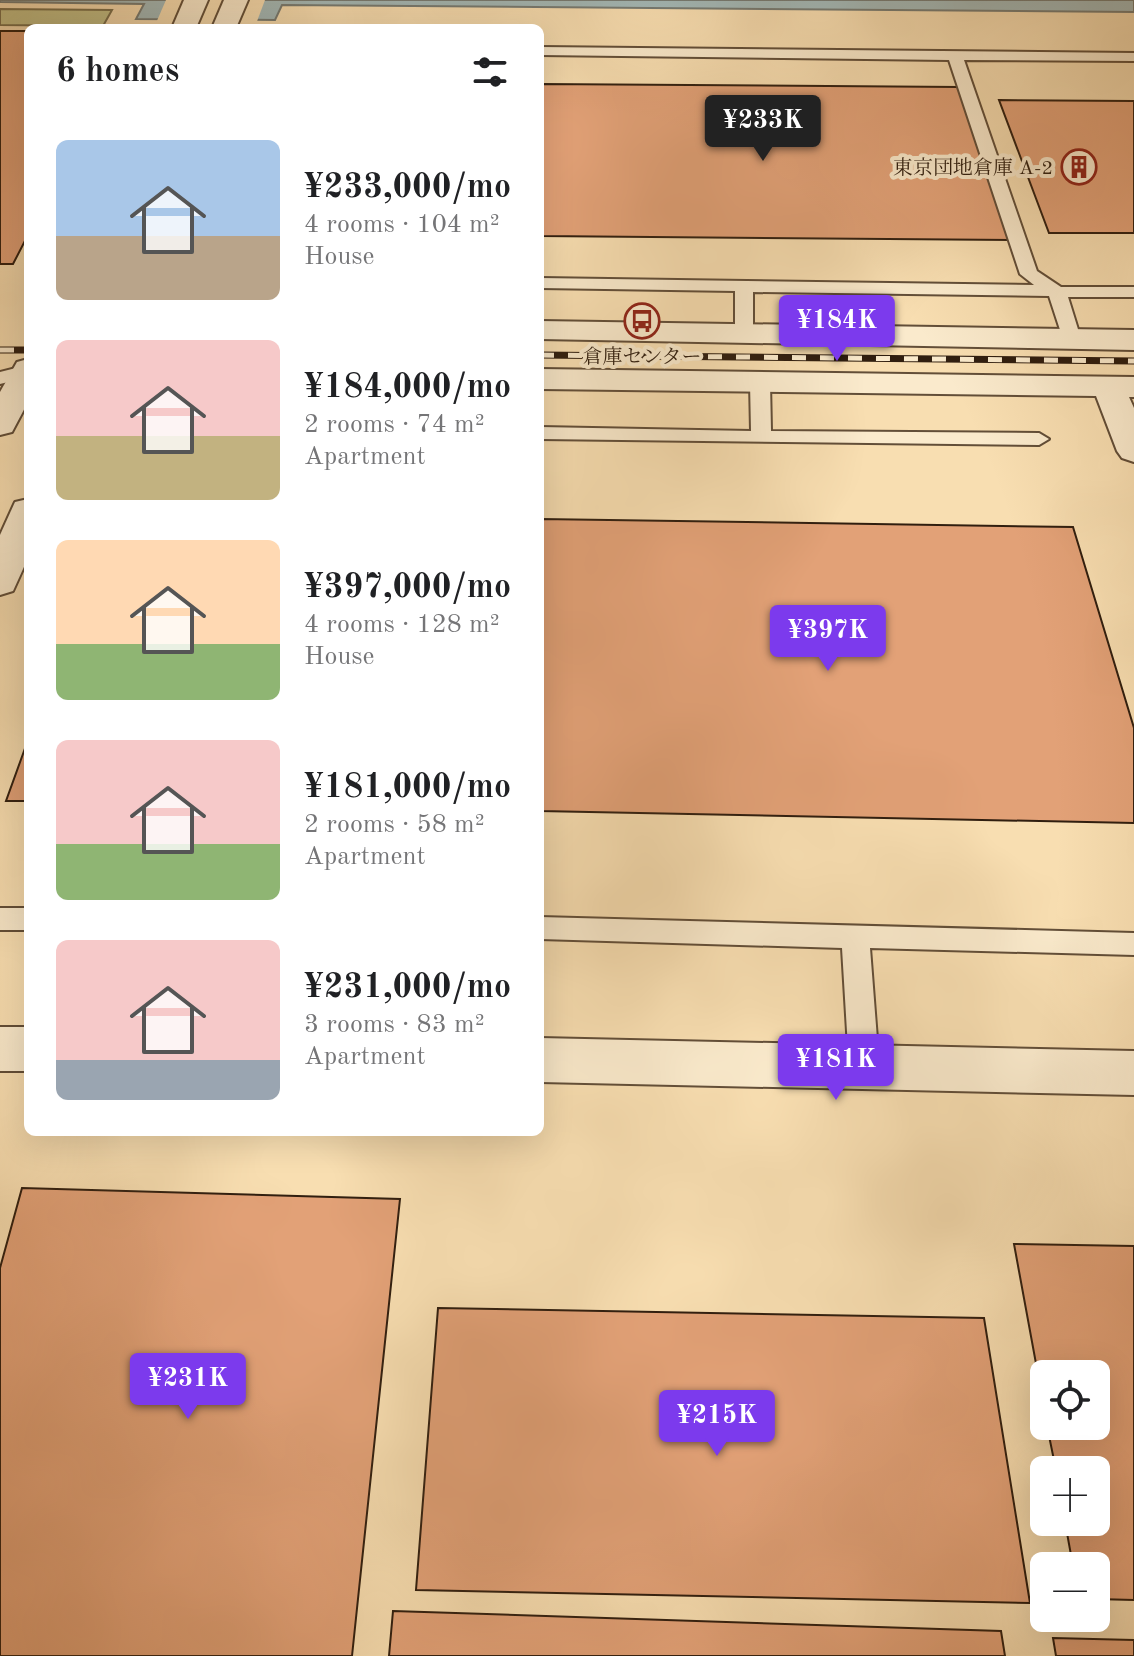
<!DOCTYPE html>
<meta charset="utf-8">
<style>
:root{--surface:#fff;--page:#f6f6f6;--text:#202124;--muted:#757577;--accent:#7c3aed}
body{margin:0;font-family:"Old Standard TT","Noto Serif JP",serif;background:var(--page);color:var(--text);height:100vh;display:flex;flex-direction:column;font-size:30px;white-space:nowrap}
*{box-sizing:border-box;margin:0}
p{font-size:26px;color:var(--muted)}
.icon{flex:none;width:44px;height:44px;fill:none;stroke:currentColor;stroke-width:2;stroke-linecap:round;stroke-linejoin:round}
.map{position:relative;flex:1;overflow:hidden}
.side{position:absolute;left:24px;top:24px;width:520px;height:1112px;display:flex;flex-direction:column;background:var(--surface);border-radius:12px;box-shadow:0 8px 32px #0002}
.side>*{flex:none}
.fabs{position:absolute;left:1030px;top:1360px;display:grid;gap:16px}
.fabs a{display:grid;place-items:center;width:80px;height:80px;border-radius:12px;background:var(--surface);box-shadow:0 8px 32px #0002;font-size:40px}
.price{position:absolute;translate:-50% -68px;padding:0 18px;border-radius:8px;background:var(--accent);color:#fff;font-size:26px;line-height:52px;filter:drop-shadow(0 2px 4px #0008)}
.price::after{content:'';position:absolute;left:50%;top:48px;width:24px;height:18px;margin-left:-12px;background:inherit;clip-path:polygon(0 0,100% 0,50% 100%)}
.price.on{background:#222;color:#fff}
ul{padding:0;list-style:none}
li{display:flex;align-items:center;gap:24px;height:200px;padding:0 32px}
li span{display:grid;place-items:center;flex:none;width:224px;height:160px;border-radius:12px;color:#555}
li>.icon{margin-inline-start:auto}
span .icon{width:96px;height:96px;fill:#fffc;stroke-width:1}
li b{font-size:34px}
h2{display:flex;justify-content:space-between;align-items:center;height:96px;padding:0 32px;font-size:34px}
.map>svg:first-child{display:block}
.green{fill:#c3c088;stroke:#7a6f4c;stroke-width:2}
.water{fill:#a3b9b8;stroke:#757b74;stroke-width:2}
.pier{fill:#f8deb1}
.building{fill:#e2a177;stroke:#301e0f;stroke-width:2}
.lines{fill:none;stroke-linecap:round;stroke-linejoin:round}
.service-casing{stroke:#624e38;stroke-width:4}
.minor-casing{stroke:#624e38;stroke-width:4}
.tertiary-casing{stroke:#624e38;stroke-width:4}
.service{fill:#faeacc;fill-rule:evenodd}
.minor{fill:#faeacc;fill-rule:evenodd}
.tertiary{fill:#faeacc;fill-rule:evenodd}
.rail-casing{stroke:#301e0f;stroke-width:7}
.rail{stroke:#faeacc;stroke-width:5;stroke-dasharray:14;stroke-linecap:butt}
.labels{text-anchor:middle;stroke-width:8;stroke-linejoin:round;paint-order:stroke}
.far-poi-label{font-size:20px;fill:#301e0f;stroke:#faeacc;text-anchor:end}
</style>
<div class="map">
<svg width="1134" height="1656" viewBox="0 0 1134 1656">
<rect width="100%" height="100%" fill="#f8deb1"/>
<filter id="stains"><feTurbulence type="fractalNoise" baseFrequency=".0025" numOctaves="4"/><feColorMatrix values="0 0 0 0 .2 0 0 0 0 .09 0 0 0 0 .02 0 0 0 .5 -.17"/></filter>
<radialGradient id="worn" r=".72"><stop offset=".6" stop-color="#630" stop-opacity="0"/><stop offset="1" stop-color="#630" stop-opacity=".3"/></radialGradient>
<!-- green -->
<path class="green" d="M0,9L112,10L103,26L0,25Z"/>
<!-- water -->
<path class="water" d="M0,0H1134V12L282,5L275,20L136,19L144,4L0,2Z"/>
<!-- pier -->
<path class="pier" d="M166,0H265L256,24L156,23Z"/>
<!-- building -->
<g class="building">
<path d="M0,31H28V235L13,264H0Z"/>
<path d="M540,84L959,87L1012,240L540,236Z"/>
<path d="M999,100L1134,101V233H1049Z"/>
<path d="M540,519L1073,527L1134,728V823L540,811Z"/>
<path d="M28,740V801H6Z"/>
<path d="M22,1188L400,1199L352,1656H0V1268Z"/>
<path d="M1014,1244L1134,1246V1600L1096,1599V1566H1073L1065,1522H1096V1470H1056L1047,1426H1096V1374H1044V1407Z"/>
<path d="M438,1308L984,1318L1030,1603L416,1590Z"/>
<path d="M393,1611L1001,1631L1005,1656H389Z"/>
<path d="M1053,1638L1134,1640V1656H1056Z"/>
</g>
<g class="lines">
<defs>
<g id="service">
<path d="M540,47L1134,53V61L964,60L1037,271L1061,287H1134V297H1068L1081,339L1072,345L1063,339L1049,296L753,292V333L744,339L735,333V291L540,288V278L1034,285L1020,274L949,60L540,55Z"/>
<path d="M28,365V377L0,384V372Z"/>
<path d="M760,376L770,382L771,431L1039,433L1049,439L1039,445L540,439V427L751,431L750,382Z"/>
<rect x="0" y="908" width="28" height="22"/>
<path d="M540,917L1134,933V955L870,948L879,1065L874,1074L864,1078L854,1074L849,1065L842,948L540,939Z"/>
</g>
<g id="minor">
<rect x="0" y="1027" width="28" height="44"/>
<path d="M540,1038L1134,1051V1095L540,1082Z"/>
</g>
<g id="tertiary">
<path d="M184,0H208L196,28H172Z"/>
<path d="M224,0H248L236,28H212Z"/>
<path d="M540,321L1134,330V350L540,339Z"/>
<path d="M28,359V402L12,432L0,435V392L17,362Z"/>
<path d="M540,369L1134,377V397H1129L1134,408V462L1122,458L1117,451L1096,396L540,389Z"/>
<path d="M28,499V558L13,591L0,595V535L15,502Z"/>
</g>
</defs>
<!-- service casing -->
<use href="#service" class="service-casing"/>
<!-- minor casing -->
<use href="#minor" class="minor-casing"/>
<!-- tertiary casing -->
<use href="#tertiary" class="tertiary-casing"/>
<!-- service -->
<use href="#service" class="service"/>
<!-- minor -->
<use href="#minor" class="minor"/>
<!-- tertiary -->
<use href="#tertiary" class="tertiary"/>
<defs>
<g id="rail">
<path d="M0,350H28"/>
<path d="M540,355L1134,361"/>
</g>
</defs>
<!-- rail casing -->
<use href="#rail" class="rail-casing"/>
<!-- rail -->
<use href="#rail" class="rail"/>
</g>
<!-- icons -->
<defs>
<symbol id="building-ring" viewBox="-11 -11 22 22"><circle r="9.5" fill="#faeacc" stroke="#8f2418" stroke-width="1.5"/><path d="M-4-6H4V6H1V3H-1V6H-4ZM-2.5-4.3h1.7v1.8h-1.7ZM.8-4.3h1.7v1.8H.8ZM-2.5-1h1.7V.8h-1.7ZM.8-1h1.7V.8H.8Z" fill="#8f2418"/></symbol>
<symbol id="bus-ring" viewBox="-11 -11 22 22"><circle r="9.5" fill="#faeacc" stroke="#8f2418" stroke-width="1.5"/><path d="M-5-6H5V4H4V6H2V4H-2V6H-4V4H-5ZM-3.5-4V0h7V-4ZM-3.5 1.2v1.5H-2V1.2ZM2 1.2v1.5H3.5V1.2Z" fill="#8f2418"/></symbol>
</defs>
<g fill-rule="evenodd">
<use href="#building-ring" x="1059" y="147" width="40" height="40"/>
<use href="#bus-ring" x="622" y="301" width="40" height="40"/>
</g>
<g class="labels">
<!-- far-poi labels -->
<g class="far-poi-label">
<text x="1053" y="174">東京団地倉庫 A-2</text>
<text x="642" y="363" text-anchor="middle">倉庫センター</text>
</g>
</g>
<rect width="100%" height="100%" filter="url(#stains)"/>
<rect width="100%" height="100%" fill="url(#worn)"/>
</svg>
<div class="fabs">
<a><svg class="icon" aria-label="locate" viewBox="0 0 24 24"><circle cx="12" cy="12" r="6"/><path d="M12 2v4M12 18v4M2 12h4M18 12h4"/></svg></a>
<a>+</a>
<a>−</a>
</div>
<b class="price on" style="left:763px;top:163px">¥233K</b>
<b class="price" style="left:837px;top:363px">¥184K</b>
<b class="price" style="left:828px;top:673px">¥397K</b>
<b class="price" style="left:836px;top:1102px">¥181K</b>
<b class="price" style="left:188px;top:1421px">¥231K</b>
<b class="price" style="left:717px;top:1458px">¥215K</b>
<section class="side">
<h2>6 homes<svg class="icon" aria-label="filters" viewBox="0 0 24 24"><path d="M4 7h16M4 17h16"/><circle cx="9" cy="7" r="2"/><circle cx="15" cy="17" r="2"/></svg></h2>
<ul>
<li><span style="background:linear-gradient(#a9c7e8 60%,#b9a48a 0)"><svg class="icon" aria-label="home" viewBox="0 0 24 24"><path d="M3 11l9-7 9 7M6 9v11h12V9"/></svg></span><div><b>¥233,000/mo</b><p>4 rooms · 104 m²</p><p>House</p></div></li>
<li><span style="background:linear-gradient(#f6c9c9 60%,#c2b280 0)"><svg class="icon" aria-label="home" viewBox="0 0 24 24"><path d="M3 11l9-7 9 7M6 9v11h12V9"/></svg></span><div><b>¥184,000/mo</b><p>2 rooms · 74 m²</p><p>Apartment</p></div></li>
<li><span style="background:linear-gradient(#ffd9b3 65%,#8fb573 0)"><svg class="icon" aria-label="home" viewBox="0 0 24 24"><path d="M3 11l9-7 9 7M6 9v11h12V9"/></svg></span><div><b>¥397,000/mo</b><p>4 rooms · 128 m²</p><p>House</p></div></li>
<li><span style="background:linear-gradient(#f6c9c9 65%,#8fb573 0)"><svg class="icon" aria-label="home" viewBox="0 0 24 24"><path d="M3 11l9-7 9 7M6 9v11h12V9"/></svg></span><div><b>¥181,000/mo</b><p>2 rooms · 58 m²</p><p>Apartment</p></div></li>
<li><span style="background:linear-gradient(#f6c9c9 75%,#9aa5b1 0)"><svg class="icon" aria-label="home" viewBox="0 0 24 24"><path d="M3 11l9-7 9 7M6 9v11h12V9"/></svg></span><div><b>¥231,000/mo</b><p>3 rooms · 83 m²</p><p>Apartment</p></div></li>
</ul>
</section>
</div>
